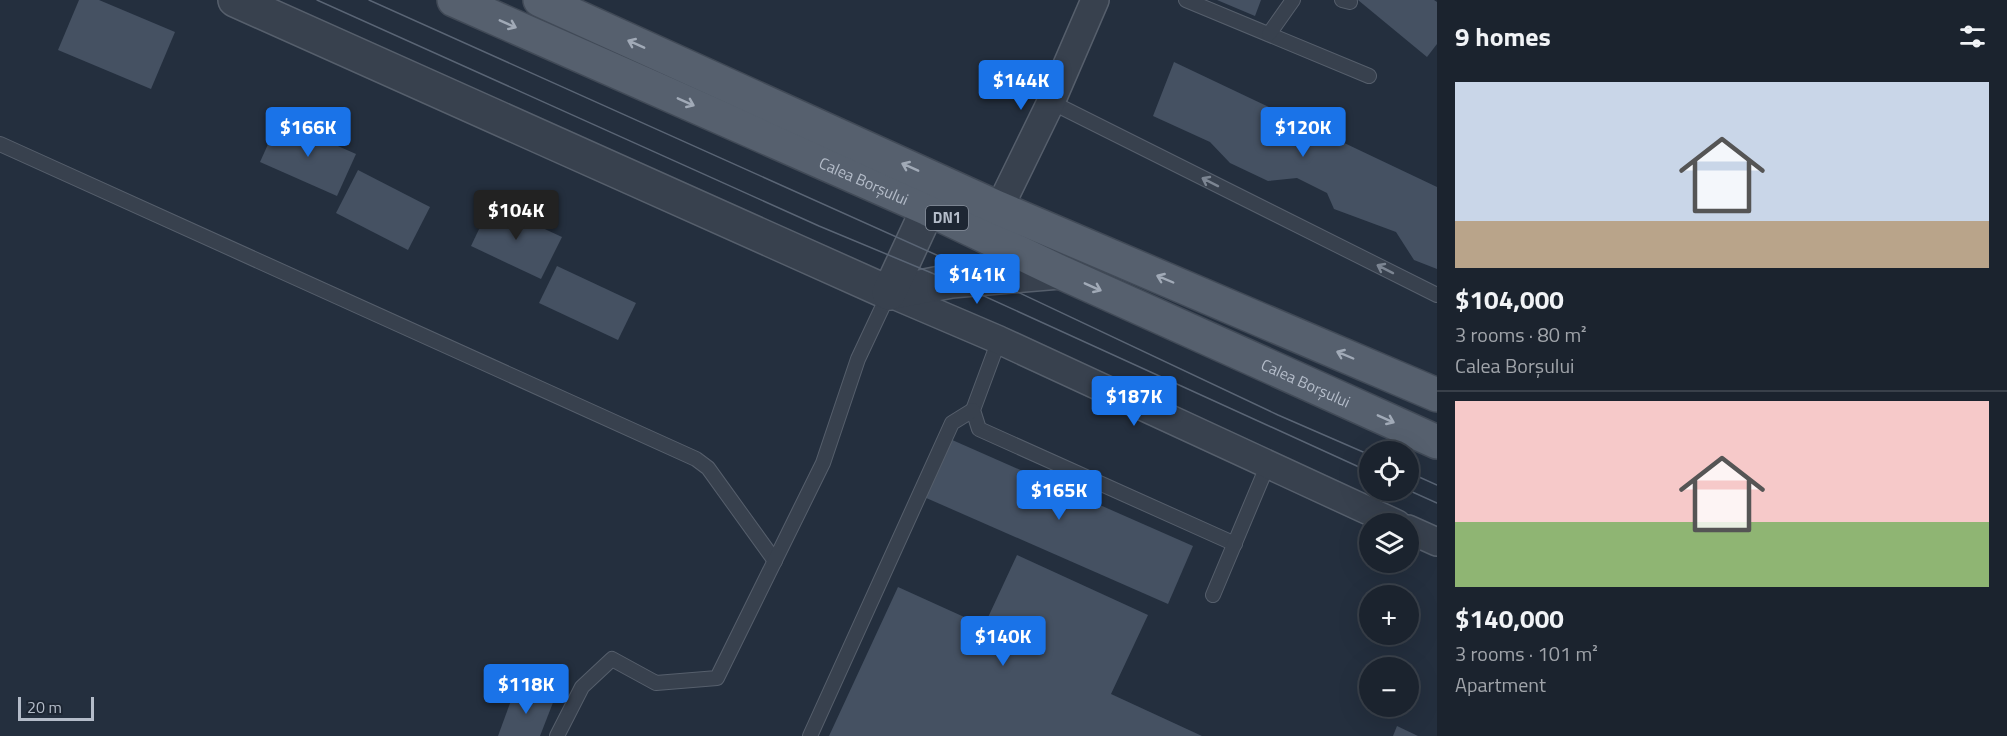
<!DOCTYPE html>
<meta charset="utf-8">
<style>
:root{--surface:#1b232e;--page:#242b36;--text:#f1f3f6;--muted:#a0a4aa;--line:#39404a;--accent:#1a73e8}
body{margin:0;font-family:"Titillium Web",sans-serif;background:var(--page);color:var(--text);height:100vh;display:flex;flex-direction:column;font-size:22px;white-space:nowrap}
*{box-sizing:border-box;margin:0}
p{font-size:20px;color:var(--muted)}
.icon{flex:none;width:33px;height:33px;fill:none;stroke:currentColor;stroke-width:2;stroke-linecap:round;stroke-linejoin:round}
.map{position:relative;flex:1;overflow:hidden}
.sheet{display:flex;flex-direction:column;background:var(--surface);width:570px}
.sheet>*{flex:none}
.buttons{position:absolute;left:1359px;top:441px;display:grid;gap:12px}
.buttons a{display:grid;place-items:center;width:60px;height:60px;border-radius:50%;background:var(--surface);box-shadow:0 6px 24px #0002,0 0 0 2px var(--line);font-size:30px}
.scale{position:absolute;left:18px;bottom:15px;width:76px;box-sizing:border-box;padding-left:6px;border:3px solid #b4bcc9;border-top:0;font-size:16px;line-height:21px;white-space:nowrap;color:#b4bcc9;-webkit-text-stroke:4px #1d2633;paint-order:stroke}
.price{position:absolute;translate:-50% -51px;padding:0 14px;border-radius:6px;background:var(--accent);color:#fff;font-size:20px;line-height:39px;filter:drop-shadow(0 2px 3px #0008)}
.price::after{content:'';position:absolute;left:50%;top:36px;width:18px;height:14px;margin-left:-9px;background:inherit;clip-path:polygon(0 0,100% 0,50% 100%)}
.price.on{background:#222;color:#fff}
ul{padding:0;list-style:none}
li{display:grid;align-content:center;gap:12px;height:318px;padding:0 18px}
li+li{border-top:2px solid var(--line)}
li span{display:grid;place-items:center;height:186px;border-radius:0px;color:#555}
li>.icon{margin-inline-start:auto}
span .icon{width:108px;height:108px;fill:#fffc;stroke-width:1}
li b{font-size:26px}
h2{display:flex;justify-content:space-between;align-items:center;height:72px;padding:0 18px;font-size:26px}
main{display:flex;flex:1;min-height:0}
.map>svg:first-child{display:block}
.building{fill:#455162}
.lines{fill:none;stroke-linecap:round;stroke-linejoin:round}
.service-casing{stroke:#565f6c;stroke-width:16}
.minor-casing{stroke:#565f6c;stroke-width:30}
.tertiary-casing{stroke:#565f6c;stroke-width:36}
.primary-casing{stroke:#414a57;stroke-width:36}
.service{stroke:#38414e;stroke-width:14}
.minor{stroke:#38414e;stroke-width:27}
.tertiary{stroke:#38414e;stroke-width:33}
.primary{stroke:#56606e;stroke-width:33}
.tram{stroke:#5a6575;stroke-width:1.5}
.oneway{stroke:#a1aab7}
.oneway2{stroke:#7c8592}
.labels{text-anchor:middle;stroke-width:4.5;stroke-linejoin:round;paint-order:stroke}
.shield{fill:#1d2633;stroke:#878f9c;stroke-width:1.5}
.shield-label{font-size:15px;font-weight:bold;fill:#b4bcc9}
.street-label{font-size:16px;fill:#b4bcc9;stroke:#1d2633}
</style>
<main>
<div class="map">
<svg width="1437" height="736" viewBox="0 0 1437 736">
<rect width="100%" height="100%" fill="#242f3e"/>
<!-- building -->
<g class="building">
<path d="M79,0H99L175,32L151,89L58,50Z"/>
<path d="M1217,0H1261L1255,16Z"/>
<path d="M1358,0H1434L1437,2V44L1427,57Z"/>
<path d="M1174,62L1437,187V269L1414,260L1396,232L1334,209L1327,193L1297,178L1268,181L1230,163L1210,142L1153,116Z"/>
<path d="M279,120L356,154L337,196L260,162Z"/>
<path d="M358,170L430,207L408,250L336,213Z"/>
<path d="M491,204L562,237L541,279L471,246Z"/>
<path d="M557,266L636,303L618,340L539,303Z"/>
<path d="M950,439L1193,546L1168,604L924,497Z"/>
<path d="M1017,555L1148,615L1111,694L1202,736H829L898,587L984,626Z"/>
<path d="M516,687L554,700L540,736H498Z"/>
<path d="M1397,726L1418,736H1393Z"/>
</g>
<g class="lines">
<defs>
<g id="service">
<path d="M1186,0L1369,76"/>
<path d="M1342,0L1350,2"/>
<path d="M1269,34L1293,0"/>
<path d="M1051,102L1437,295"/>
<path d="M0,144L696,459L708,468L775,561"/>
<path d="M999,340L973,410L979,429L1235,544"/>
<path d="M1213,595L1268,464"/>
<path d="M557,736L582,687L612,659L656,683L717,678L823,463L858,359L889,293"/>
<path d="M810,736L952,423L973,410"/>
</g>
<g id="minor">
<path d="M991,225L1051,102L1095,0"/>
<path d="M889,293L999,340L1397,524"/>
<path d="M1408,529L1437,542"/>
</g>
<g id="tertiary">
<path d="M235,0L889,293L951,281L1060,272"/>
<path d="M889,293L940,183"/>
</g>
<g id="primary">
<path id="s1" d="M454,0L928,209L1060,272L1437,442"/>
<path d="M540,0L998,208L1437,395"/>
</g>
</defs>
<!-- service casing -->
<use href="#service" class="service-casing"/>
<!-- minor casing -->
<use href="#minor" class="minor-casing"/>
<!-- tertiary casing -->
<use href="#tertiary" class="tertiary-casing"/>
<!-- primary casing -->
<use href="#primary" class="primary-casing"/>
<!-- service -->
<use href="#service" class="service"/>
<!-- minor -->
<use href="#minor" class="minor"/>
<!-- tertiary -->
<use href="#tertiary" class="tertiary"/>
<!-- primary -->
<use href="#primary" class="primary"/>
<!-- tram -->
<g class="tram">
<path d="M317,0L819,226L951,281L1370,472"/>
<path d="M369,0L990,279L1278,415L1370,455"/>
<path d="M1408,472L1437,485"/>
<path d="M1408,490L1437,503"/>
</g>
</g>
<!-- one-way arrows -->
<defs><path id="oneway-shaft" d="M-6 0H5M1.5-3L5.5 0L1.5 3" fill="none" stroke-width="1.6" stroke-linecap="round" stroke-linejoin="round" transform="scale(1.5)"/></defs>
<g class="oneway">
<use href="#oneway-shaft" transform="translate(508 24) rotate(24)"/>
<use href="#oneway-shaft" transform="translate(636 44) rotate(-156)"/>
<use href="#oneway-shaft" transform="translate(686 102) rotate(24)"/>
<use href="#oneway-shaft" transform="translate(910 167) rotate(-156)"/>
<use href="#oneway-shaft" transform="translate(1165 279) rotate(-157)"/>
<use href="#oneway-shaft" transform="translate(1093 287) rotate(24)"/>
<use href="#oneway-shaft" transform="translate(1345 355) rotate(-157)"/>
<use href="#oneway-shaft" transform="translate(1386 419) rotate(24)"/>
</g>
<g class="oneway2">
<use href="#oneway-shaft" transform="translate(1210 182) rotate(-153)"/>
<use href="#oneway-shaft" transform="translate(1385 269) rotate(-153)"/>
</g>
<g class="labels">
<!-- shield labels -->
<rect class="shield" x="926" y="206" width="42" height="24" rx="4.5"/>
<g class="shield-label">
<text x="947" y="223">DN1</text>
</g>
<!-- street labels -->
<g class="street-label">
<text dy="6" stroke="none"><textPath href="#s1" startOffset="448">Calea Borșului</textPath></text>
<text dy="6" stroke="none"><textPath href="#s1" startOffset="934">Calea Borșului</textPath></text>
</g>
</g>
</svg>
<div class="buttons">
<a><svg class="icon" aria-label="locate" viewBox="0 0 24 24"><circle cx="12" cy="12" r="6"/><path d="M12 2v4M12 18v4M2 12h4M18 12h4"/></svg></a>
<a><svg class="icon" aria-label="layers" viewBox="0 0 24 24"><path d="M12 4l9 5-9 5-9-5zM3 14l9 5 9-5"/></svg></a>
<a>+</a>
<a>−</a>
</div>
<div class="scale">20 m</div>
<b class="price" style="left:1021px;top:111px">$144K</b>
<b class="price" style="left:308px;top:158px">$166K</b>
<b class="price" style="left:1303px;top:158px">$120K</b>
<b class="price on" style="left:516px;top:241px">$104K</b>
<b class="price" style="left:977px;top:305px">$141K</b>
<b class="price" style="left:1134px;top:427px">$187K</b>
<b class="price" style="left:1059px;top:521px">$165K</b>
<b class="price" style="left:1003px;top:667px">$140K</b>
<b class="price" style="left:526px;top:715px">$118K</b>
</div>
<section class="sheet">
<h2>9 homes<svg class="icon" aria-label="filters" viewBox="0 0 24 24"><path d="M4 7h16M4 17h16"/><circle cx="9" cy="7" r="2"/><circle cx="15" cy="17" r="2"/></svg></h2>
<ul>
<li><span style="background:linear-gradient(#c9d6e8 75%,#b9a48a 0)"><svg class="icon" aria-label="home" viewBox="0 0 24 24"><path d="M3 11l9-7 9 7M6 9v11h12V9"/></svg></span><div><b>$104,000</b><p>3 rooms · 80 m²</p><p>Calea Borșului</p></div></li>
<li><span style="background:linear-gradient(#f6c9c9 65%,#8fb573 0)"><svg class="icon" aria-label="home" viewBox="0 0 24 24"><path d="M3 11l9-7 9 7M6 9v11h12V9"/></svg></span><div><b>$140,000</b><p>3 rooms · 101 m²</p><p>Apartment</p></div></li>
</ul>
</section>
</main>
